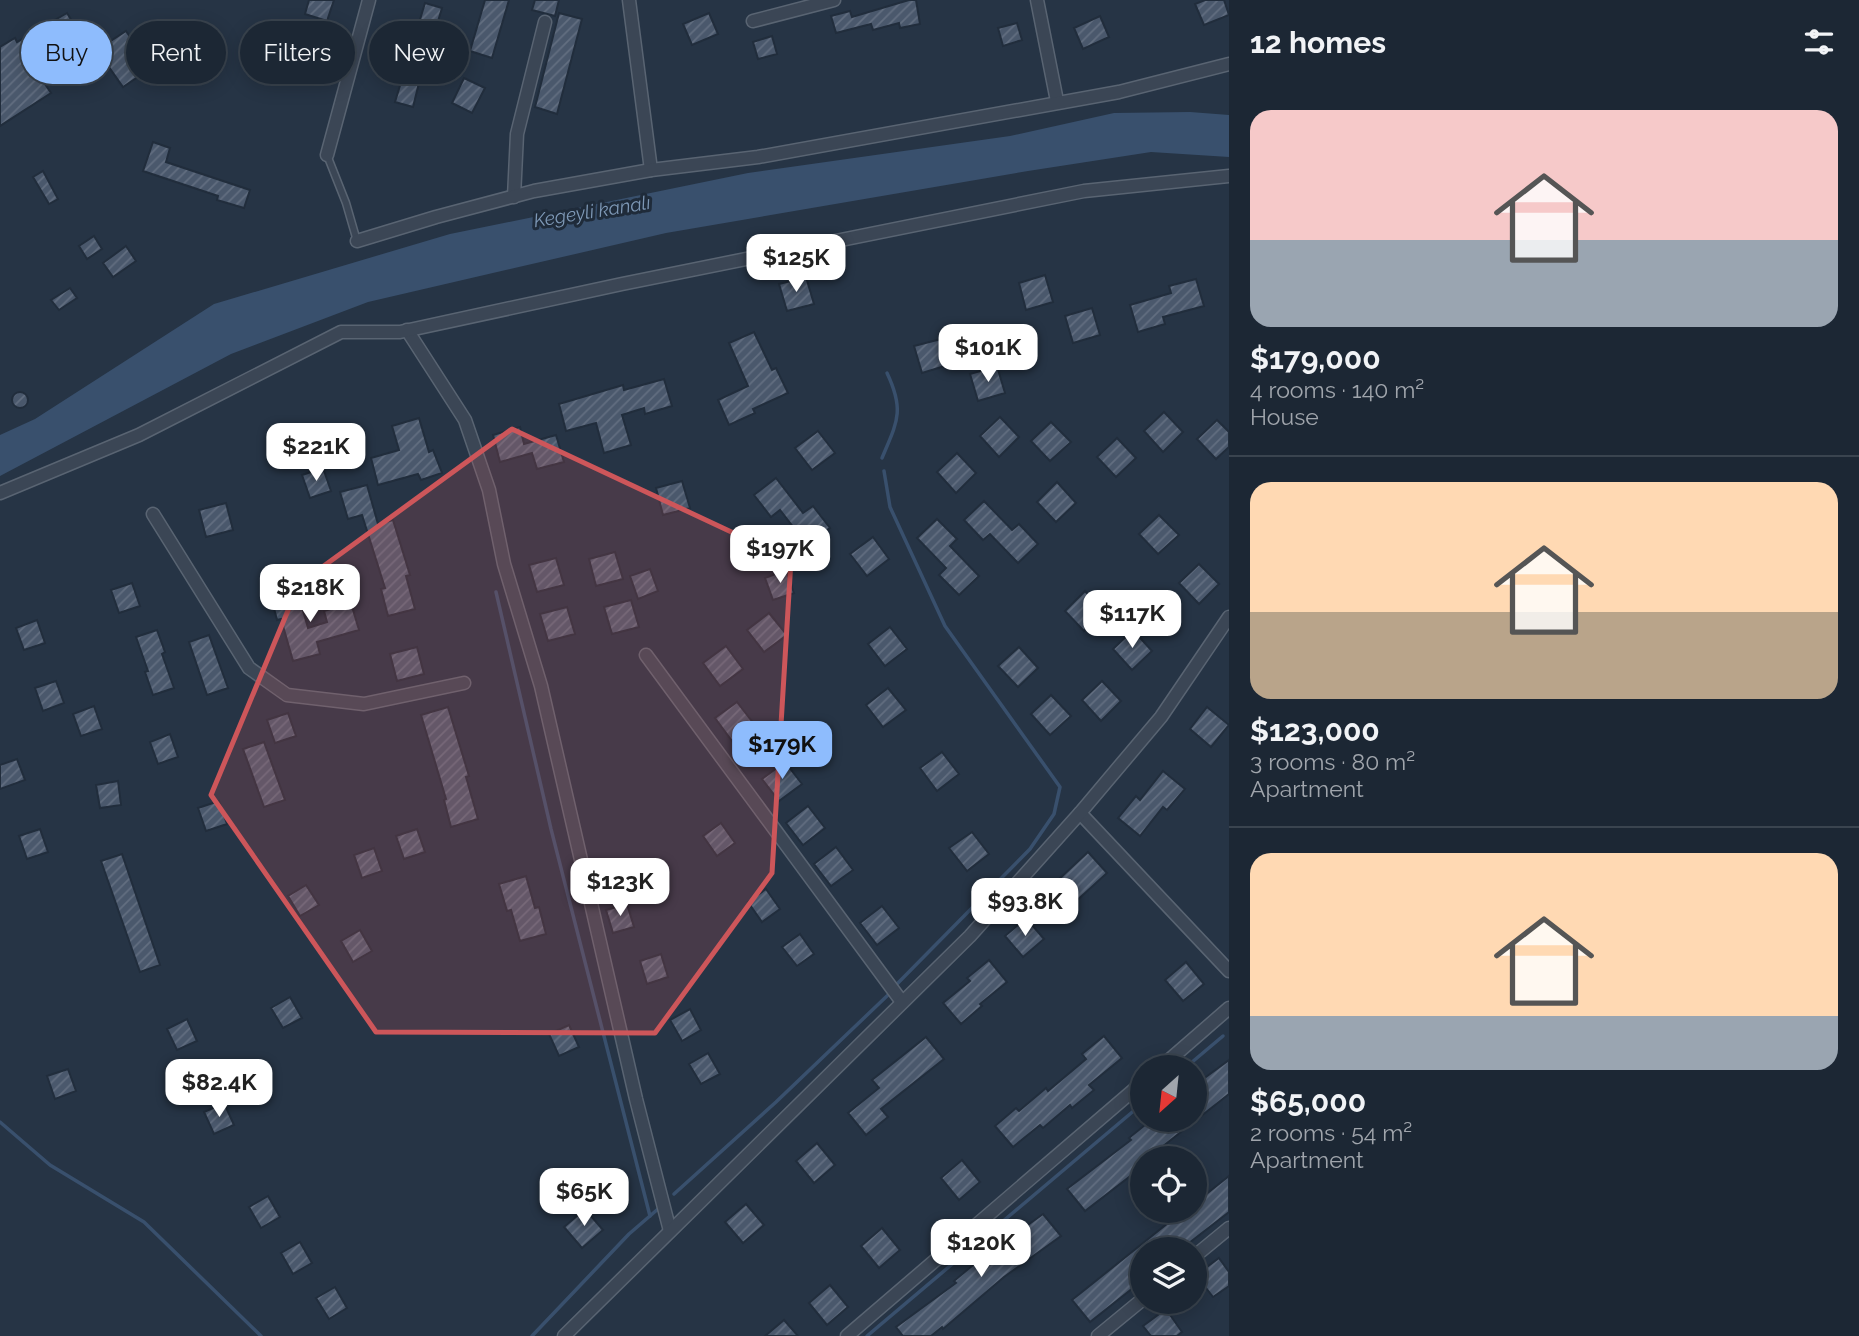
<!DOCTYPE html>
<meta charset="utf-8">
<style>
:root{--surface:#1c2734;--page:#293340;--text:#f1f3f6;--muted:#a0a5ac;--line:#3a444f;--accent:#8ebcfd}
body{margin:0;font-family:Raleway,sans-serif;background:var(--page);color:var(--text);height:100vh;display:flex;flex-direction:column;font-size:26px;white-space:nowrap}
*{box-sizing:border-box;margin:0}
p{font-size:23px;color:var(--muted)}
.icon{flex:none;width:38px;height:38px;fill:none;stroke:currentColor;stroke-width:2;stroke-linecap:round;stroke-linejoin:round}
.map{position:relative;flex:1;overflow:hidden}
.sheet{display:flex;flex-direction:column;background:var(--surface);width:630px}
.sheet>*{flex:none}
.top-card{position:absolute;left:21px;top:21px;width:665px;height:63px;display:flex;gap:14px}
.needle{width:46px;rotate:207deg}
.controls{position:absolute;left:1130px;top:1055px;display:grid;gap:14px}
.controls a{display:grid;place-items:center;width:77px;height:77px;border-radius:50%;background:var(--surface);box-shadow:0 4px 18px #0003,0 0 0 2px var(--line);font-size:35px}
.price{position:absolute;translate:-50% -60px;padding:0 16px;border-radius:14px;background:#fff;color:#222;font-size:23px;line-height:46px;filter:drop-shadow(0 2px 4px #0008)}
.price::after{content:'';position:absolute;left:50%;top:42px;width:21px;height:16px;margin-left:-10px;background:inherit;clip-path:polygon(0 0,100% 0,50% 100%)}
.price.selected{background:var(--accent);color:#111}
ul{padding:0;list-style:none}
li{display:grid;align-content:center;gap:14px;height:371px;padding:0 21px}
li+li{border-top:2px solid var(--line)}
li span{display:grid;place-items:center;height:217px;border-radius:21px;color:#555}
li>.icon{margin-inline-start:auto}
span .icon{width:126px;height:126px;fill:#fffc;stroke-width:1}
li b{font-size:30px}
h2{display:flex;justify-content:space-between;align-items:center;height:84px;padding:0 21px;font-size:30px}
.tag{padding:0 24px;border-radius:32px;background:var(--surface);box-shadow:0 4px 18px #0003,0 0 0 2px var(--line);font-size:24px;line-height:63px}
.tag.selected{background:var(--accent);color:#111}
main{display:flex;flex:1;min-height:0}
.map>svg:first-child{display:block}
.water{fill:#39506d}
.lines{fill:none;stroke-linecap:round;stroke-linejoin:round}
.stream{stroke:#39506d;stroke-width:3.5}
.building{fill:url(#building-hatch);stroke:#212d3c;stroke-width:2}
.service-casing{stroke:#596472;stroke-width:9}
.minor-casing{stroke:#596472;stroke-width:15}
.service{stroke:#3b4655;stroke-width:6}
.minor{stroke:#3b4655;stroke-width:12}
.marked{fill:#cd565a;fill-opacity:0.2;stroke:#cd565a;stroke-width:5;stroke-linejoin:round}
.labels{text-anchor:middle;stroke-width:6;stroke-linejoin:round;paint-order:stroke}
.water-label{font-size:19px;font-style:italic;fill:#7e98b6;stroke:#1f2b3a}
</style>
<main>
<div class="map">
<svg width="1229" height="1336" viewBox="0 0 1229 1336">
<defs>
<pattern id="building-hatch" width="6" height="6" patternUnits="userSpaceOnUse" patternTransform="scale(1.75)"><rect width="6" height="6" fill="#4a586c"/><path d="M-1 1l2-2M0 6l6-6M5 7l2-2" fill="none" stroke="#626e80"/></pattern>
</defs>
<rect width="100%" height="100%" fill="#263445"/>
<!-- water -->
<path class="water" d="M1190,112L1229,115V157L1151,152L1028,171L666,233L368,302L231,354L0,476V435L35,419L214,304L450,234L748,173L1010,136L1114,113Z"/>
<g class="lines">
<!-- stream -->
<g class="stream">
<path d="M882,458C897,422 905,411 887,373"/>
<path d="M884,471L890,507L945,626L1060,787L1054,814L1030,849L896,985"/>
<path d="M496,592L551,829L650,1216"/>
<path d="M1185,1068L1223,1036"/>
<path d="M0,1122L50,1165L144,1222L261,1336"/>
<path d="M674,1194L776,1102L888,995"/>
<path d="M532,1336L629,1234L658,1209"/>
<path d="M867,1336L1143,1103"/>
</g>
</g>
<!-- building -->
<g class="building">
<path d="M309,0H334L327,21L305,14Z"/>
<path d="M485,0H509L492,58L470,51Z"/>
<path d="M535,0H559L555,16L532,10Z"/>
<path d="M909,0H916L920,24L900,28L899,23L873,30L871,24L836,33L831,16L850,11L852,17Z"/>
<path d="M1205,0H1224L1229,15L1204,25L1195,4Z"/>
<path d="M425,3L442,8L429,51H427L413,107L395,102Z"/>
<path d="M67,13L78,31L29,60L51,93L0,126V47L15,38L17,42Z"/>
<path d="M559,13L582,19L557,114L535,107Z"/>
<path d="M709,13L718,34L692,45L683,24Z"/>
<path d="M1100,16L1109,37L1083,49L1074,28Z"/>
<path d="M1017,23L1022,40L1003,46L998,28Z"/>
<path d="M126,31L151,68L123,87L97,50Z"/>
<path d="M772,36L777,54L758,59L753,42Z"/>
<path d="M298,40L320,47L312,74L290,67Z"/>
<path d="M464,78L485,88L472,113L452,103Z"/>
<path d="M153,142L170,148L166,162L250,190L244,208L217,200L218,196L143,171Z"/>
<path d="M43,171L58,199L49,204L33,177Z"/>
<path d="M94,236L102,249L87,259L79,246Z"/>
<path d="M126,246L136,261L113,277L103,263Z"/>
<path d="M1045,275L1053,302L1026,310L1019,283Z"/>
<path d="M806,277L814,304L787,311L779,284Z"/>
<path d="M1196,279L1204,306L1163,317L1165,324L1138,332L1130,305L1171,293L1169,286Z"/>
<path d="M70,288L77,298L59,310L51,300Z"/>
<path d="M1092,308L1100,335L1073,343L1065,316Z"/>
<path d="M754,332L772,370L776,368L788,393L753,409L755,413L729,425L718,400L748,386L729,343Z"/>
<path d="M941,339L948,365L922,373L914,346Z"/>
<path d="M997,366L1005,393L978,401L970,374Z"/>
<path d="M664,379L672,406L645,414L644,408L622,415L631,445L604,453L596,423L566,431L559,404L623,385L624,390Z"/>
<circle cx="20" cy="400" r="8"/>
<path d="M1164,412L1183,432L1163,452L1144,431Z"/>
<path d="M1000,417L1019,437L999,457L980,436Z"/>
<path d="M419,418L429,452L433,450L442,473L421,480L418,474L378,485L371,458L399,450L392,426Z"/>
<path d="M1217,420L1229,432V447L1216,459L1197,439Z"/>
<path d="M1051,422L1071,442L1050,461L1031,441Z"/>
<path d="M520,427L524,444L556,435L564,462L537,469L532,453L500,462L493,435Z"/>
<path d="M818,431L835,453L812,470L795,448Z"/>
<path d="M1117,438L1136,458L1116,477L1097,457Z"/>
<path d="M957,453L976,473L956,493L937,472Z"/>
<path d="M323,468L331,491L310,498L302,475Z"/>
<path d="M776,478L803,513L813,506L830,528L807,545L780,510L771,517L754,495Z"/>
<path d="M682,481L690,508L663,515L656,488Z"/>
<path d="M1057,482L1076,503L1056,522L1037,502Z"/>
<path d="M367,485L378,524L393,520L410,575L406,576L415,609L388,616L381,589L385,588L362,515L348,519L340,492Z"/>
<path d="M984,501L1012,530L1019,524L1038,544L1018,563L990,534L983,540L964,520Z"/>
<path d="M226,503L233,530L206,537L199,510Z"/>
<path d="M1159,515L1179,535L1158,554L1139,534Z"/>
<path d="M937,519L957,539L950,546L979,576L959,595L939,575L946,568L917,538Z"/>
<path d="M873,537L889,559L867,576L850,554Z"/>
<path d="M615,552L623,579L596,586L589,559Z"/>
<path d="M556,558L564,585L537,592L529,565Z"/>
<path d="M1199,564L1219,584L1199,604L1179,583Z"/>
<path d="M650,569L658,591L638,599L630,576Z"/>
<path d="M786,570L794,593L773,600L765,578Z"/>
<path d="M132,583L140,606L119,613L111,590Z"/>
<path d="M296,586L308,628L327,622L324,611L351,603L359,630L317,642L320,654L293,661L281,619L277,620L270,593Z"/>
<path d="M1085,591L1104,612L1084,631L1065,611Z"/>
<path d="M631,600L639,627L612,634L604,607Z"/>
<path d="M567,607L575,634L548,641L540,614Z"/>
<path d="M769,613L787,635L764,652L747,630Z"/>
<path d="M37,620L45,643L24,650L16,628Z"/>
<path d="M890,627L907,649L885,666L868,644Z"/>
<path d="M157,630L165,652L162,654L174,688L153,695L145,672L148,671L136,637Z"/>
<path d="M1133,630L1152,651L1132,670L1113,649Z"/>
<path d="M209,635L228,688L207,695L189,642Z"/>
<path d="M726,646L743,669L720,686L703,663Z"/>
<path d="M417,647L424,674L397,681L390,654Z"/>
<path d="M1019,647L1038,668L1018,687L998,666Z"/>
<path d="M56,681L64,703L43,711L35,688Z"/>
<path d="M1102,681L1121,701L1101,721L1082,700Z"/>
<path d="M888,688L906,710L883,727L866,705Z"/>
<path d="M1051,695L1071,716L1050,735L1031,714Z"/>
<path d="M737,702L754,724L732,741L715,718Z"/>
<path d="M94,706L102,729L81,736L73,714Z"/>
<path d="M448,707L469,776L466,777L478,819L451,827L444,800L446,799L421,715Z"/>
<path d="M1207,707L1229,725L1211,747L1190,729Z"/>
<path d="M288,713L296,736L275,743L267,720Z"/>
<path d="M170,734L178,757L158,764L150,742Z"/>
<path d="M264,742L285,800L264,807L243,749Z"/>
<path d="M942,752L959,774L937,791L920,768Z"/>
<path d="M17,759L25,780L0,789V765Z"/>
<path d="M785,762L802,784L779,801L762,779Z"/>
<path d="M1163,771L1185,789L1167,810L1163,807L1140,836L1118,818L1136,796L1140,800Z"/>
<path d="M118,781L121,805L100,808L96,785Z"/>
<path d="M219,801L227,824L206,831L198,808Z"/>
<path d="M808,806L825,828L803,845L786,823Z"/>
<path d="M721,823L735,843L717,856L703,836Z"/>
<path d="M40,829L48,852L27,859L19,836Z"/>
<path d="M417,829L425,852L404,859L396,836Z"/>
<path d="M972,832L989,854L967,871L949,848Z"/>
<path d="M836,847L853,870L831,886L814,864Z"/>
<path d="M374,848L382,871L362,878L354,855Z"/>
<path d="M1088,852L1107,873L1061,915L1043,894Z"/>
<path d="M122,854L160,965L140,972L101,861Z"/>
<path d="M526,876L535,908L539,907L546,934L520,941L511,910L507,911L499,884Z"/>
<path d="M306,885L319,905L300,916L288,896Z"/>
<path d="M766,889L780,909L762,922L748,902Z"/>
<path d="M627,904L634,927L613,933L606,910Z"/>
<path d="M882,906L899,928L877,945L860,923Z"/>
<path d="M1026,918L1044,939L1023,957L1005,936Z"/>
<path d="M360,930L372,951L353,962L341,941Z"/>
<path d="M800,934L814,954L797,966L782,947Z"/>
<path d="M661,954L668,977L647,984L640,961Z"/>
<path d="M989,960L1007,982L980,1004L982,1006L961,1024L943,1003L970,981L967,978Z"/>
<path d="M1186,962L1204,984L1183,1001L1165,980Z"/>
<path d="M290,997L302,1018L283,1028L271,1008Z"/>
<path d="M690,1009L701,1030L682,1041L670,1020Z"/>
<path d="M187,1019L197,1041L177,1050L167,1029Z"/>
<path d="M569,1025L579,1047L559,1056L549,1034Z"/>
<path d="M1104,1036L1122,1058L1089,1085L1094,1090L1072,1108L1070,1105L1043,1128L1040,1125L1013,1147L995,1126L1016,1108L1019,1111L1046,1088L1048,1091L1086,1059L1082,1054Z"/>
<path d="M926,1037L944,1059L881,1109L888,1117L866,1135L848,1113L879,1088L872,1080Z"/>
<path d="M708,1053L720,1074L701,1084L689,1064Z"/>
<path d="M1229,1060V1094L1148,1158H1143L1142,1167L1085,1211L1067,1189L1131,1140L1129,1138L1151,1120H1195V1085Z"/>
<path d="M68,1069L76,1091L55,1099L47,1076Z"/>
<path d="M224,1103L234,1125L214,1134L204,1112Z"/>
<path d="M817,1143L835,1165L814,1183L796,1161Z"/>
<path d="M962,1160L980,1182L959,1200L941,1178Z"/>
<path d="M1229,1176V1212L1180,1250H1143V1280L1090,1322L1072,1300L1183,1211H1195V1203Z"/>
<path d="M268,1196L280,1217L261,1228L249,1207Z"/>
<path d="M746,1204L764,1225L743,1243L725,1222Z"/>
<path d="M585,1209L603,1230L582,1248L564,1227Z"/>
<path d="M1043,1214L1061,1236L1004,1277L943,1329L942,1327L931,1336H903L896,1327L956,1283L954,1281L979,1260Z"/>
<path d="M882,1228L900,1250L879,1268L861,1246Z"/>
<path d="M300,1242L312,1263L293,1274L281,1253Z"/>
<path d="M1219,1258L1229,1272V1286L1213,1297L1196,1275Z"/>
<path d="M830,1285L848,1307L827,1325L809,1303Z"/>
<path d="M335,1287L347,1308L329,1319L316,1298Z"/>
<path d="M1166,1309L1182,1332L1177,1336H1151L1143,1326Z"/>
<path d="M784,1320L798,1336H765Z"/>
</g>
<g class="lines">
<defs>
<path id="service" d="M327,155L346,203L357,241"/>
<g id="minor">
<path d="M629,0L651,170"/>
<path d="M1037,0L1057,101"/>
<path d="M753,21L834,0"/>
<path d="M327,155L369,0"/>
<path d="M514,197L517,134L545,22"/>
<path d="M357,241L436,217L534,191L651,170L758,157L1119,92L1229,64"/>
<path d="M407,330L465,420L489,490L504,564L541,686L636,1099L670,1231"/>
<path d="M0,493L139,435L341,332H400L622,284L1084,191L1229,176"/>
<path d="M153,514L249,668L287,695L364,704L464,683"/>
<path d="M646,655L902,1002"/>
<path d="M1080,813L1229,971"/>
<path d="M1160,1068L1229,1008"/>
<path d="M1195,1256L1229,1228"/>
<path d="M564,1336L970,936L1080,813L1161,717L1229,617"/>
<path d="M847,1336L1143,1082"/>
<path d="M1098,1336L1143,1299"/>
</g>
</defs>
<!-- service casing -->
<use href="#service" class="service-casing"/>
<!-- minor casing -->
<use href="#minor" class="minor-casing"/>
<!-- service -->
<use href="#service" class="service"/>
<!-- minor -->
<use href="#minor" class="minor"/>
</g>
<!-- marked area -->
<path class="marked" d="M512,429L791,560L772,873L655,1033L376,1032L211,795L299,584Z"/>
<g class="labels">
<!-- water labels -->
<g class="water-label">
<text transform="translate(592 211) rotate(-9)" y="7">Kegeyli kanalı</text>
</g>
</g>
</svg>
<div class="controls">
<a><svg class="needle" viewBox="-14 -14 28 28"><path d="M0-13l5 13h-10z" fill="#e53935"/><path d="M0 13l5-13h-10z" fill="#a0a5ac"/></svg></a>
<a><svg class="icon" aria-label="locate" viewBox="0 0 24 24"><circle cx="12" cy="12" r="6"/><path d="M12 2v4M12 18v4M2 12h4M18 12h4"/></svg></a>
<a><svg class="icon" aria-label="layers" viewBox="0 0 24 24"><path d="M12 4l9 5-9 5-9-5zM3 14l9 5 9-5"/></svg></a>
</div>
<b class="price" style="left:796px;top:294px">$125K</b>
<b class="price" style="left:988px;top:384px">$101K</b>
<b class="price" style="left:316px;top:483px">$221K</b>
<b class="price" style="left:780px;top:585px">$197K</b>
<b class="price" style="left:310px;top:624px">$218K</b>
<b class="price" style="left:1132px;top:650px">$117K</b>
<b class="price selected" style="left:782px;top:781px">$179K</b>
<b class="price" style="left:620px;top:918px">$123K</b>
<b class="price" style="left:1025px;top:938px">$93.8K</b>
<b class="price" style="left:219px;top:1119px">$82.4K</b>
<b class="price" style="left:584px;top:1228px">$65K</b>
<b class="price" style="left:981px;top:1279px">$120K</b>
<div class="top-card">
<a class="tag selected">Buy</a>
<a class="tag">Rent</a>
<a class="tag">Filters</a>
<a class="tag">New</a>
</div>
</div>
<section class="sheet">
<h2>12 homes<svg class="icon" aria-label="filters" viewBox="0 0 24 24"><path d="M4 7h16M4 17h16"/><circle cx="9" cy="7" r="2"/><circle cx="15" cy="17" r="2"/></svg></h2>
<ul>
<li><span style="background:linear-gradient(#f6c9c9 60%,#9aa5b1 0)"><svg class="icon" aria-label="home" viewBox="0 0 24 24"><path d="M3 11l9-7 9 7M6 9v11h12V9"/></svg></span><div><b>$179,000</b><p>4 rooms · 140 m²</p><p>House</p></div></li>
<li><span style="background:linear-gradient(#ffd9b3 60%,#b9a48a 0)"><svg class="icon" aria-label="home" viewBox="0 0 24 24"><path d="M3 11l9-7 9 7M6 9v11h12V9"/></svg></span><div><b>$123,000</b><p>3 rooms · 80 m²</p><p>Apartment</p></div></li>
<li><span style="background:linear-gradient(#ffd9b3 75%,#9aa5b1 0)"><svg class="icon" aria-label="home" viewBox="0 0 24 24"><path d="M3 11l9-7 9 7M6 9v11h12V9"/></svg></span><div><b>$65,000</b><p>2 rooms · 54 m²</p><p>Apartment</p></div></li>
</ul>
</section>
</main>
